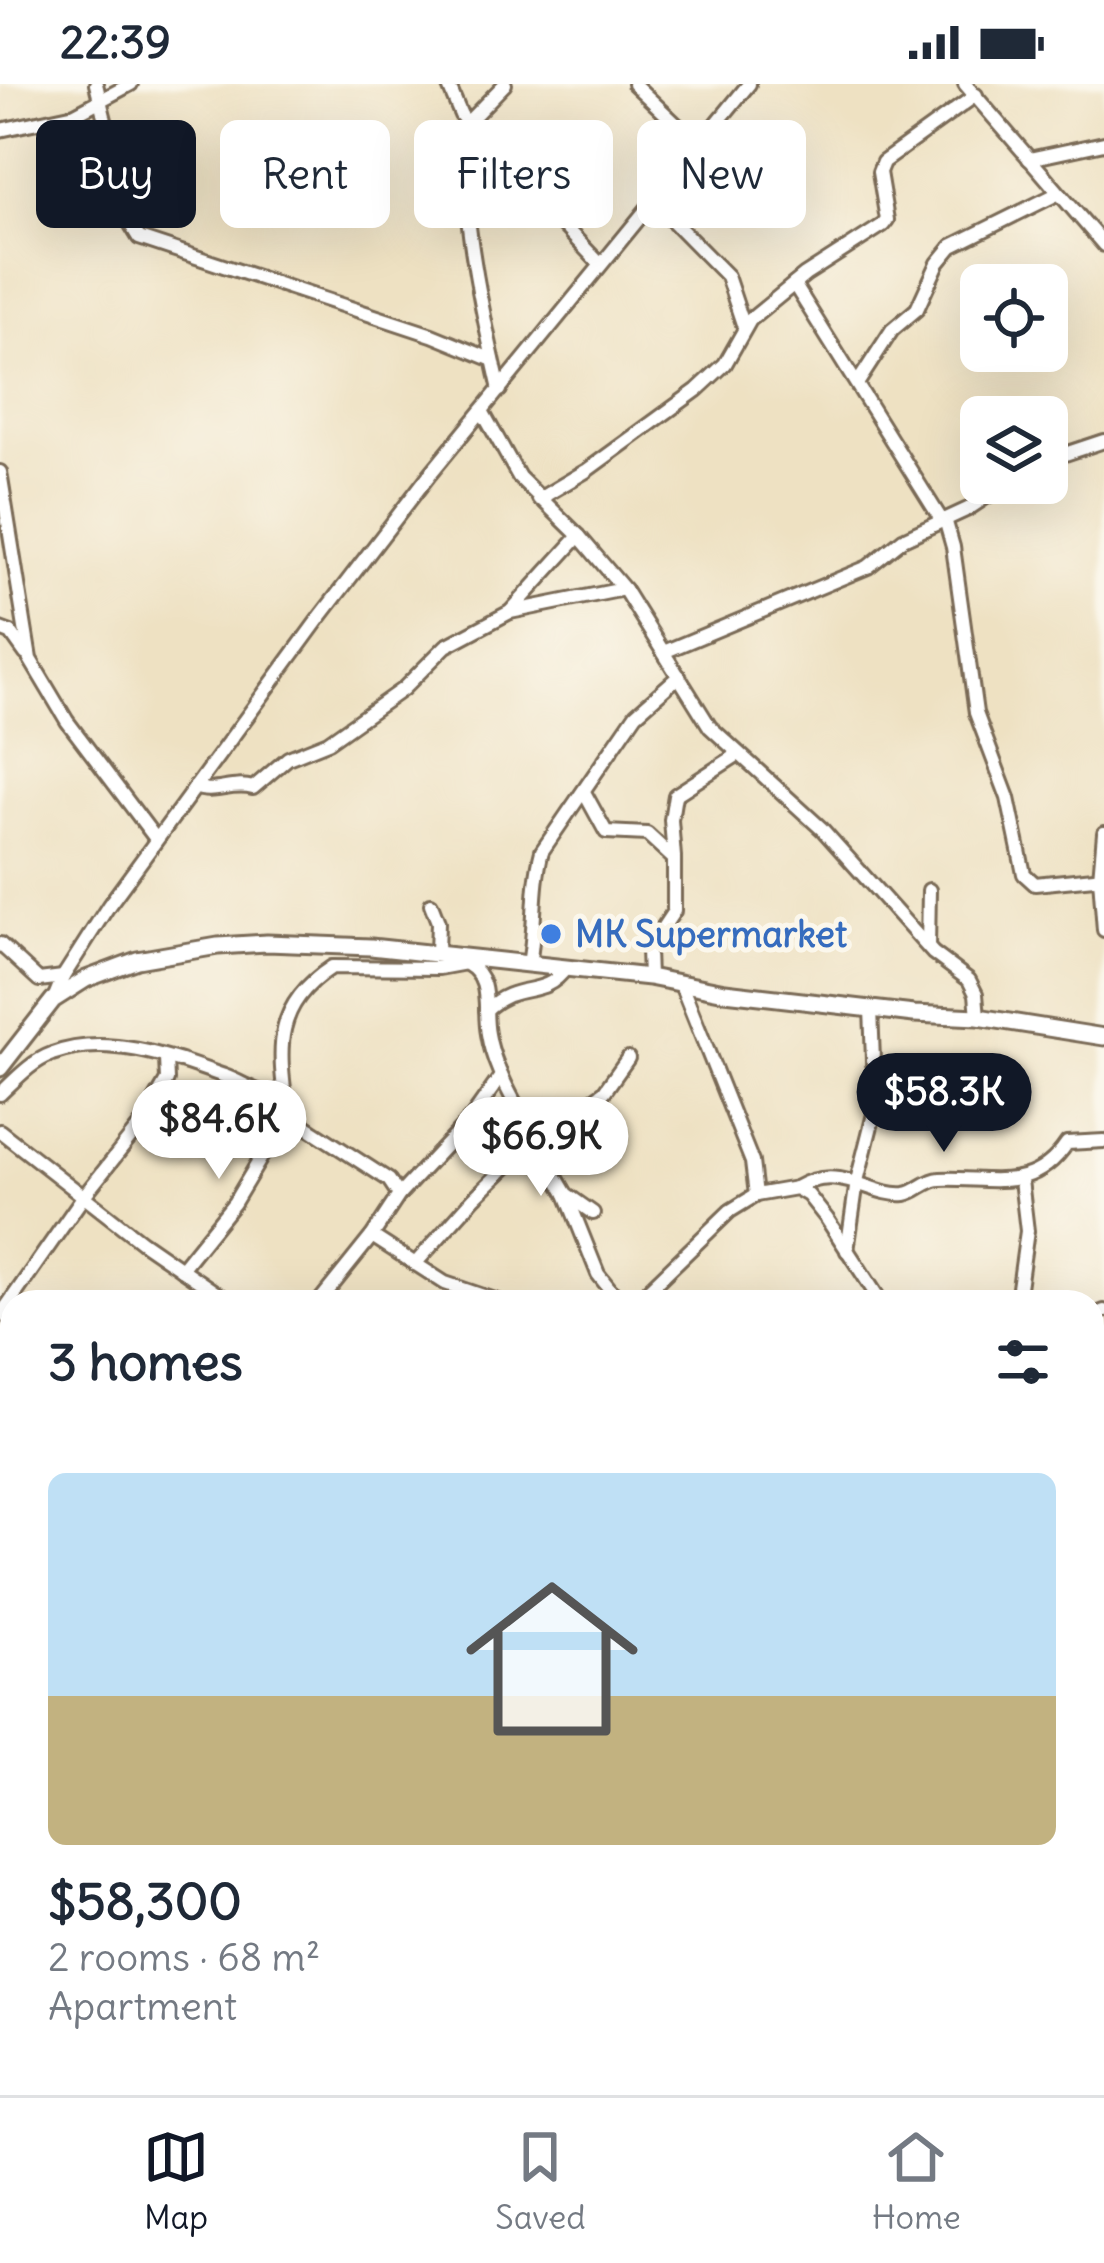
<!DOCTYPE html>
<meta charset="utf-8">
<style>
:root{--surface:#fff;--page:#f6f6f7;--text:#1f2937;--muted:#747a83;--line:#e0e1e3;--accent:#111827}
body{margin:0;font-family:Delius,sans-serif;background:var(--page);color:var(--text);height:100vh;display:flex;flex-direction:column;font-size:45px;white-space:nowrap}
*{box-sizing:border-box;margin:0}
p{font-size:39px;color:var(--muted)}
.icon{flex:none;width:66px;height:66px;fill:none;stroke:currentColor;stroke-width:2;stroke-linecap:round;stroke-linejoin:round}
.map{position:relative;flex:1;overflow:hidden}
.drawer{position:absolute;left:0px;top:1206px;width:1104px;height:807px;display:flex;flex-direction:column;background:var(--surface);border-radius:36px 36px 0 0;box-shadow:0 12px 48px #0002}
.drawer>*{flex:none}
.guide{position:absolute;left:36px;top:36px;width:1032px;height:108px;display:flex;gap:24px}
.buttons{position:absolute;left:960px;top:180px;display:grid;gap:24px}
.buttons a{display:grid;place-items:center;width:108px;height:108px;border-radius:18px;background:var(--surface);box-shadow:0 12px 48px #0002;font-size:60px}
.price{position:absolute;translate:-50% -102px;padding:0 27px;border-radius:42px;background:#fff;color:#222;font-size:39px;line-height:78px;filter:drop-shadow(0 3px 6px #0008)}
.price::after{content:'';position:absolute;left:50%;top:72px;width:36px;height:27px;margin-left:-18px;background:inherit;clip-path:polygon(0 0,100% 0,50% 100%)}
.price.current{background:var(--accent);color:#fff}
ul{padding:0;list-style:none}
li{display:grid;align-content:center;gap:24px;height:636px;padding:0 48px}
li+li{border-top:3px solid var(--line)}
li span{display:grid;place-items:center;height:372px;border-radius:18px;color:#555}
li>.icon{margin-inline-start:auto}
span .icon{width:216px;height:216px;fill:#fffc;stroke-width:1}
li b{font-size:51px}
h2{display:flex;justify-content:space-between;align-items:center;height:144px;padding:0 48px;font-size:51px}
.chip{padding:0 42px;border-radius:18px;background:var(--surface);box-shadow:0 12px 48px #0002;font-size:42px;line-height:108px}
.chip.current{background:var(--accent);color:#fff}
.status{display:flex;justify-content:space-between;align-items:center;height:84px;padding:0 60px;background:var(--surface);direction:ltr}
.status svg{height:33px;fill:currentColor}
.dock{display:flex;justify-content:space-around;align-items:center;height:168px;border-top:3px solid var(--line);background:var(--surface);font-size:33px;color:var(--muted)}
.dock a{display:grid;justify-items:center;gap:6px}
.dock .current{color:var(--accent)}
.map>svg:first-child{display:block}
.lines{fill:none;stroke-linecap:round;stroke-linejoin:round}
.minor-casing{stroke:#7a6a57;stroke-width:18}
.major-casing{stroke:#7a6a57;stroke-width:21}
.minor{stroke:#fff;stroke-width:12}
.major{stroke:#fff;stroke-width:15}
.shop-dot{fill:#3f7fe0;stroke:#fbf7ec;stroke-width:4.5}
.labels{text-anchor:middle;stroke-width:10;stroke-linejoin:round;paint-order:stroke}
.shop-label{font-size:36px;font-weight:bold;fill:#366cbe;stroke:#fbf7ec;text-anchor:start}
</style>
<div class="status"><b>22:39</b><svg viewBox="0 0 49 12"><path d="M0 12V9h3v3zM5 12V6h3v6zM10 12V3h3v9zM15 12V0h3v12zM26 1h20v11H26zM47 4h2v5h-2z"/></svg></div>
<div class="map">
<svg width="1104" height="2011" viewBox="0 0 1104 2011">
<rect width="100%" height="100%" fill="#fbf7ec"/>
<filter id="ink" filterUnits="userSpaceOnUse"><feTurbulence type="fractalNoise" baseFrequency=".00833" numOctaves="2"/><feDisplacementMap in="SourceGraphic" scale="24" xChannelSelector="R" yChannelSelector="G"/><feConvolveMatrix kernelMatrix="1 2 1 2 8 2 1 2 1" color-interpolation-filters="sRGB"/></filter>
<filter id="wash" filterUnits="userSpaceOnUse"><feTurbulence type="fractalNoise" baseFrequency=".004" numOctaves="4" result="noise"/><feDisplacementMap in="SourceGraphic" scale="48" xChannelSelector="R" yChannelSelector="G"/><feGaussianBlur stdDeviation="2.7" result="paint"/><feColorMatrix in="noise" values="0 0 0 0 0 0 0 0 0 0 0 0 0 0 0 0 0 1.4 0 .05"/><feComposite in="paint" operator="in"/></filter>
<g filter="url(#wash)">
<rect width="100%" height="100%" fill="#eee1c2"/>
</g>
<g filter="url(#ink)">
<g class="lines">
<defs>
<g id="minor">
<path d="M96,0L131,141L139,154L432,251L493,276"/>
<path d="M448,0L461,31L478,52L600,180"/>
<path d="M634,0L698,61"/>
<path d="M965,0L1104,161"/>
<path d="M467,39L505,0"/>
<path d="M0,46L75,30L131,0"/>
<path d="M478,52L468,55C456,113 486,245 500,306"/>
<path d="M1029,75L1104,59"/>
<path d="M652,116L727,192L744,243"/>
<path d="M794,200L942,437"/>
<path d="M857,300L892,246L917,225L938,179L952,162L1057,110"/>
<path d="M482,327L519,393L579,452L624,505L710,643L822,745L933,869L969,896L976,910L978,933"/>
<path d="M1047,376L1104,357"/>
<path d="M0,388L30,575L67,637L156,755"/>
<path d="M539,415L586,387L697,306L725,280L750,236L805,191L883,141L887,136L879,88L883,78L976,11"/>
<path d="M945,435L953,463L976,629L1008,714L1024,790L1035,800L1104,793"/>
<path d="M510,528L624,505"/>
<path d="M0,545L11,549L26,570"/>
<path d="M666,567L868,483L903,455L968,425L1007,399"/>
<path d="M195,703C213,711 232,698 253,704L288,674L328,658L403,605L446,562L510,528L579,452"/>
<path d="M584,708L606,748L647,750L674,775V827L648,866L649,893"/>
<path d="M1104,749L1100,794L1104,846"/>
<path d="M674,773L671,736L675,711L737,671"/>
<path d="M431,820L438,838L437,869"/>
<path d="M0,860L39,896L63,893"/>
<path d="M928,863L929,806"/>
<path d="M529,880C536,843 532,804 542,767L636,630L679,592"/>
<path d="M680,898L752,1078L756,1111"/>
<path d="M54,915L63,893L109,821L320,533L430,390L749,0"/>
<path d="M486,926C519,895 542,917 566,884"/>
<path d="M0,1010C15,996 32,977 52,970C107,949 171,973 224,992C246,1000 260,1012 285,1013"/>
<path d="M0,1047L142,1158L229,1218"/>
<path d="M537,1056L604,1008L628,974"/>
<path d="M537,1060L566,1110L593,1129"/>
<path d="M796,1104C840,1078 871,1113 905,1110C918,1108 926,1096 940,1095C991,1093 1033,1110 1067,1059L1104,1057"/>
<path d="M566,1110L598,1190L620,1218"/>
<path d="M399,1111L389,1096L287,1030C279,966 271,923 332,883L439,884L477,877"/>
<path d="M372,1152L445,1199L501,1218"/>
<path d="M847,1167L857,1097L875,1026L871,925"/>
<path d="M415,1180L474,1114L507,1082L537,1063C535,1047 524,1035 516,1021C504,999 492,975 488,950C483,925 493,895 467,880"/>
<path d="M181,1185L234,1119L287,1030"/>
<path d="M319,1218L372,1152L399,1111L472,1033L501,992"/>
<path d="M636,1218L730,1127L756,1111L796,1104L808,1111L827,1135L881,1218"/>
<path d="M1017,1218L1027,1147L1021,1096"/>
<path d="M0,1232L83,1113L142,1039L167,996L166,975"/>
<path d="M1092,1232L1104,1227"/>
<path d="M0,1296L12,1312"/>
<path d="M0,1545L12,1531"/>
<path d="M1092,1678L1104,1681"/>
<path d="M1092,1890L1104,1900"/>
<path d="M0,1919L12,1935"/>
<path d="M61,2001L70,2011"/>
<path d="M460,2001L464,2011"/>
<path d="M748,2001L759,2011"/>
<path d="M79,2011L92,2001"/>
<path d="M301,2011L325,2001"/>
</g>
<path id="major" d="M0,984L53,916L86,895L137,876L218,862L267,859L371,863L649,893L725,908L914,930L978,933L1104,953"/>
</defs>
<!-- minor casing -->
<use href="#minor" class="minor-casing"/>
<!-- major casing -->
<use href="#major" class="major-casing"/>
<!-- minor -->
<use href="#minor" class="minor"/>
<!-- major -->
<use href="#major" class="major"/>
</g>
</g>
<!-- markers -->
<circle class="shop-dot" cx="551" cy="850" r="12"/>
<g class="labels">
<!-- shop labels -->
<g class="shop-label">
<text x="575" y="863">MK Supermarket</text>
</g>
</g>
</svg>
<div class="buttons">
<a><svg class="icon" aria-label="locate" viewBox="0 0 24 24"><circle cx="12" cy="12" r="6"/><path d="M12 2v4M12 18v4M2 12h4M18 12h4"/></svg></a>
<a><svg class="icon" aria-label="layers" viewBox="0 0 24 24"><path d="M12 4l9 5-9 5-9-5zM3 14l9 5 9-5"/></svg></a>
</div>
<b class="price current" style="left:944px;top:1071px">$58.3K</b>
<b class="price" style="left:219px;top:1098px">$84.6K</b>
<b class="price" style="left:541px;top:1115px">$66.9K</b>
<div class="guide">
<a class="chip current">Buy</a>
<a class="chip">Rent</a>
<a class="chip">Filters</a>
<a class="chip">New</a>
</div>
<section class="drawer">
<h2>3 homes<svg class="icon" aria-label="filters" viewBox="0 0 24 24"><path d="M4 7h16M4 17h16"/><circle cx="9" cy="7" r="2"/><circle cx="15" cy="17" r="2"/></svg></h2>
<ul>
<li><span style="background:linear-gradient(#bfe0f5 60%,#c2b280 0)"><svg class="icon" aria-label="home" viewBox="0 0 24 24"><path d="M3 11l9-7 9 7M6 9v11h12V9"/></svg></span><div><b>$58,300</b><p>2 rooms · 68 m²</p><p>Apartment</p></div></li>
</ul>
</section>
</div>
<nav class="dock">
<a class="current"><svg class="icon" aria-label="map" viewBox="0 0 24 24"><path d="M3 6l6-2 6 2 6-2v14l-6 2-6-2-6 2zM9 4v14M15 6v14"/></svg>Map</a>
<a><svg class="icon" aria-label="saved" viewBox="0 0 24 24"><path d="M7 4h10v16l-5-4-5 4z"/></svg>Saved</a>
<a><svg class="icon" aria-label="home" viewBox="0 0 24 24"><path d="M3 11l9-7 9 7M6 9v11h12V9"/></svg>Home</a>
</nav>
